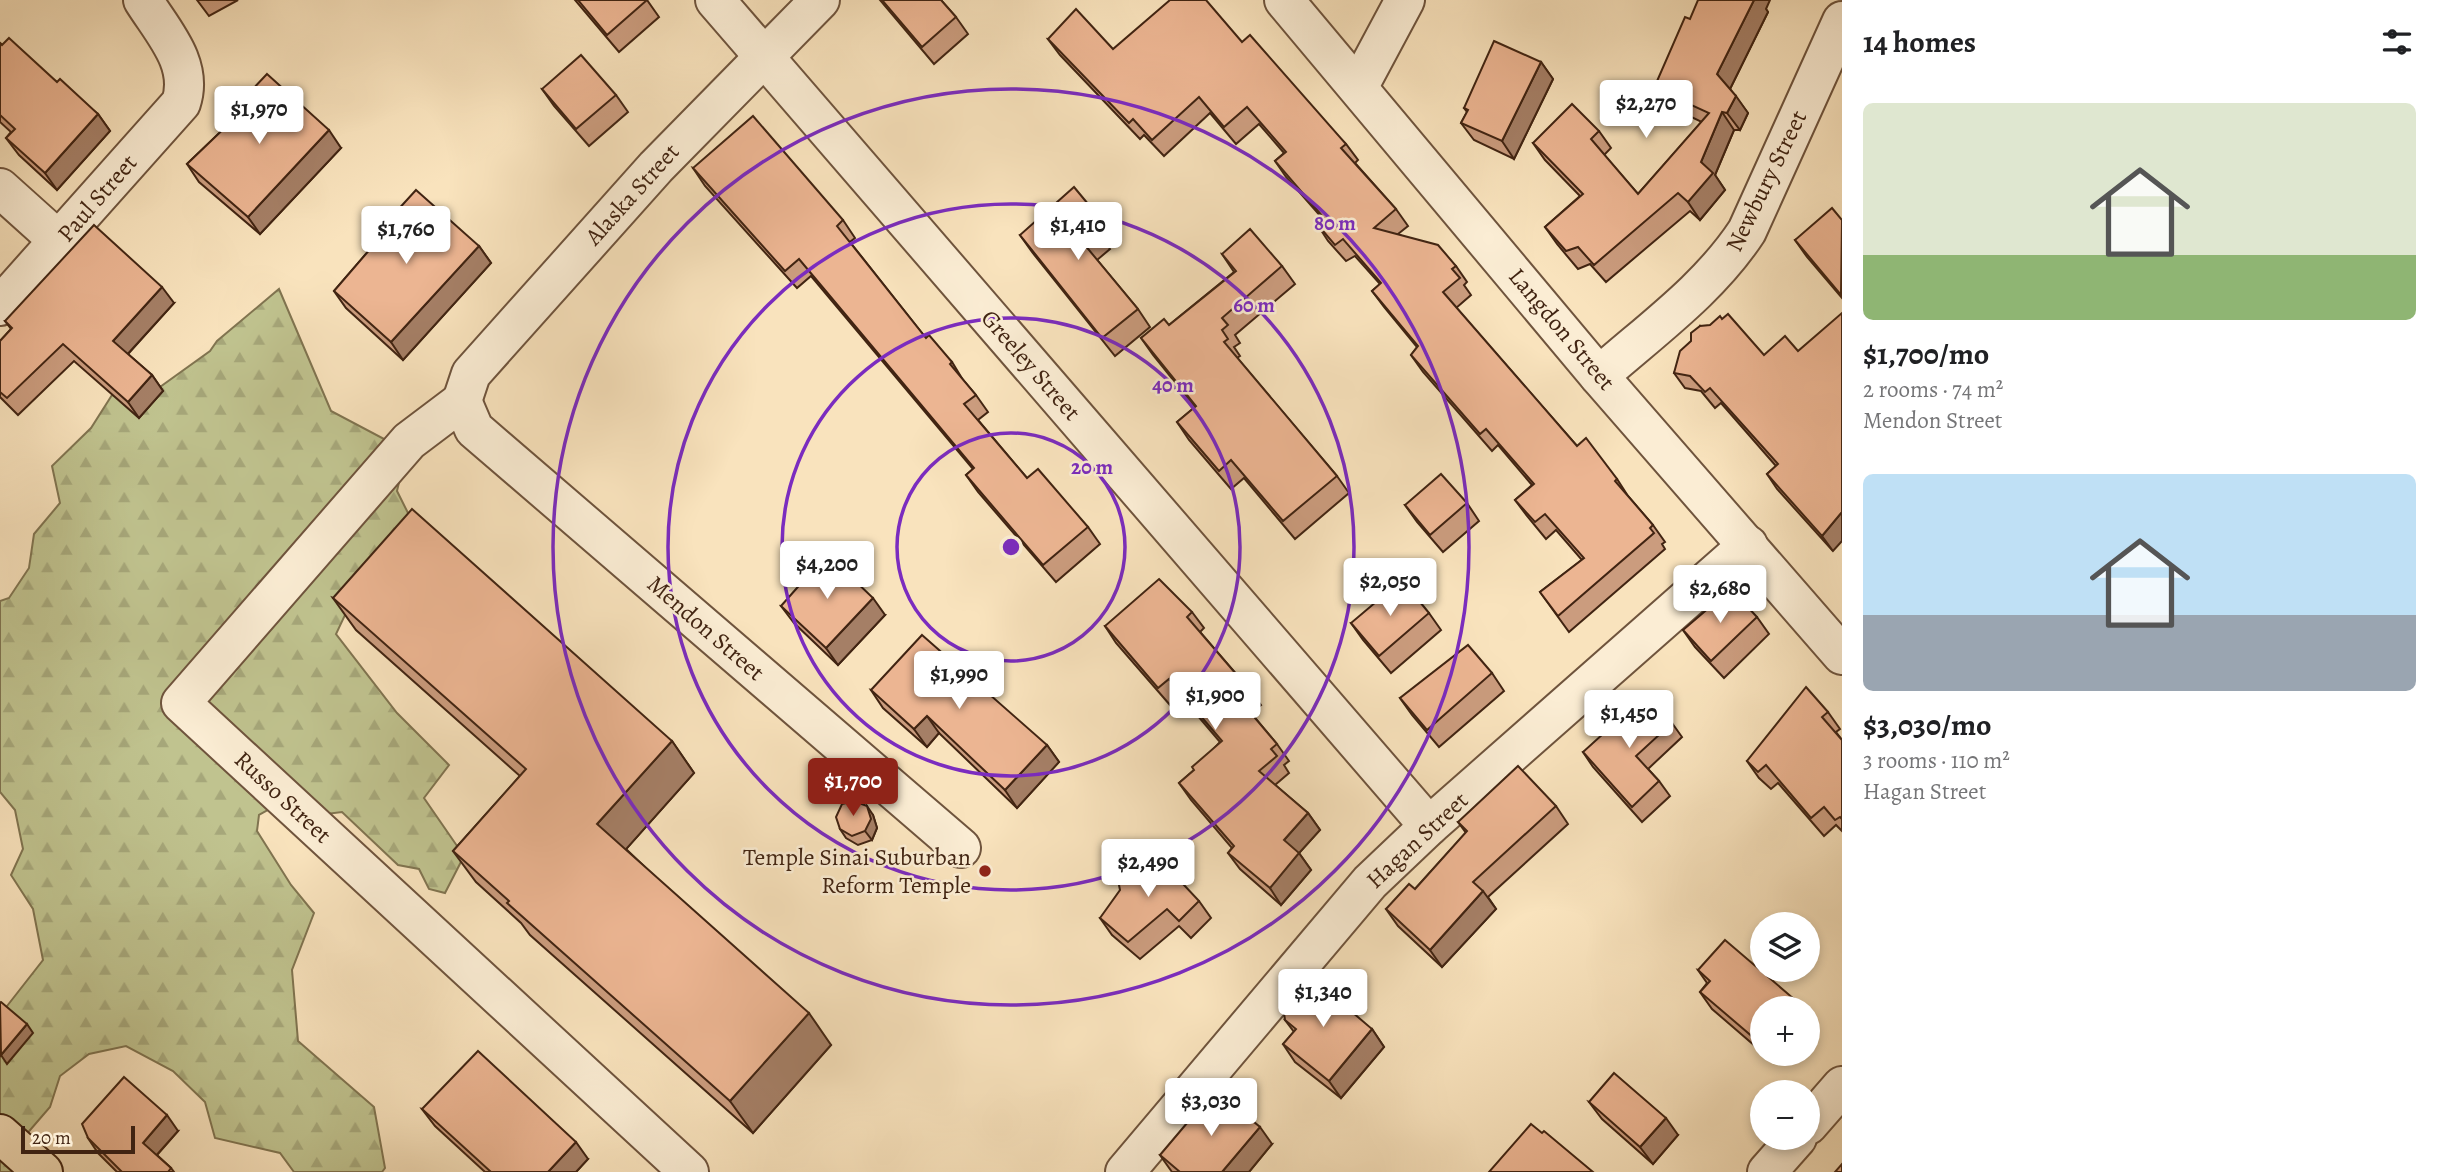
<!DOCTYPE html>
<meta charset="utf-8">
<style>
:root{--surface:#fff;--page:#f6f6f6;--text:#202124;--muted:#757577;--accent:#8f2418}
body{margin:0;font-family:Alegreya,serif;background:var(--page);color:var(--text);height:100vh;display:flex;flex-direction:column;font-size:26px;white-space:nowrap}
*{box-sizing:border-box;margin:0}
p{font-size:23px;color:var(--muted)}
.icon{flex:none;width:38px;height:38px;fill:none;stroke:currentColor;stroke-width:2;stroke-linecap:round;stroke-linejoin:round}
.map{position:relative;flex:1;overflow:hidden}
.details{display:flex;flex-direction:column;background:var(--surface);width:595px}
.details>*{flex:none}
.controls{position:absolute;left:1750px;top:912px;display:grid;gap:14px}
.controls a{display:grid;place-items:center;width:70px;height:70px;border-radius:50%;background:var(--surface);box-shadow:0 4px 10px #0003;font-size:35px}
.scale{position:absolute;left:21px;bottom:18px;width:114px;box-sizing:border-box;padding-left:7px;border:4px solid #412412;border-top:0;font-size:19px;line-height:24px;white-space:nowrap;color:#412412;-webkit-text-stroke:5px #fbedd4;paint-order:stroke}
.price{position:absolute;translate:-50% -60px;padding:0 16px;border-radius:7px;background:#fff;color:#222;font-size:23px;line-height:46px;filter:drop-shadow(0 2px 4px #0008)}
.price::after{content:'';position:absolute;left:50%;top:42px;width:21px;height:16px;margin-left:-10px;background:inherit;clip-path:polygon(0 0,100% 0,50% 100%)}
.price.current{background:var(--accent);color:#fff}
ul{padding:0;list-style:none}
li{display:grid;align-content:center;gap:14px;height:371px;padding:0 21px}
li span{display:grid;place-items:center;height:217px;border-radius:10px;color:#555}
li>.icon{margin-inline-start:auto}
span .icon{width:126px;height:126px;fill:#fffc;stroke-width:1}
li b{font-size:30px}
h2{display:flex;justify-content:space-between;align-items:center;height:84px;padding:0 21px;font-size:30px}
main{display:flex;flex:1;min-height:0}
.map>svg:first-child{display:block}
.forest{fill:url(#forest-firs);stroke:#807450;stroke-width:2}
.lines{fill:none;stroke-linecap:round;stroke-linejoin:round}
.minor-casing{stroke:#6f543d;stroke-width:42}
.major-casing{stroke:#412412;stroke-width:42}
.minor{stroke:#fbedd4;stroke-width:38}
.major{stroke:#f9e3bd;stroke-width:38}
.wall{fill:#cb9c7e;stroke:#412412;stroke-width:2}
.shaded-wall{fill:#a57f66;stroke:#412412;stroke-width:2}
.building{fill:#ecb592;stroke:#412412;stroke-width:2}
.ring{fill:none;stroke:#7b2cbf;stroke-width:3.5}
.poi-dot{fill:#8f2418;stroke:#fbedd4;stroke-width:2.5}
.labels{text-anchor:middle;stroke-width:5;stroke-linejoin:round;paint-order:stroke}
.street-label{font-size:24px;fill:#412412;stroke:#fbedd4}
.poi-label{font-size:24px;fill:#412412;stroke:#fbedd4;text-anchor:end}
.centre{fill:#7b2cbf;stroke:#fbedd4;stroke-width:3.5}
.ring-label{font-size:21px;text-anchor:middle;font-weight:bold;fill:#7b2cbf;stroke:#fbedd4;stroke-width:5;stroke-linejoin:round;paint-order:stroke}
</style>
<main>
<div class="map">
<svg width="1842" height="1172" viewBox="0 0 1842 1172">
<defs>
<pattern id="forest-firs" width="22" height="20" patternUnits="userSpaceOnUse" patternTransform="scale(1.75)"><rect width="22" height="20" fill="#c0c38f"/><path d="M5 1l3.5 6h-7zM16 11l3.5 6h-7z" fill="#a6a77a"/></pattern>
</defs>
<rect width="100%" height="100%" fill="#f9e3bd"/>
<filter id="stains"><feTurbulence type="fractalNoise" baseFrequency=".00286" numOctaves="4"/><feColorMatrix values="0 0 0 0 .2 0 0 0 0 .09 0 0 0 0 .02 0 0 0 .5 -.17"/></filter>
<radialGradient id="worn" r=".72"><stop offset=".6" stop-color="#630" stop-opacity="0"/><stop offset="1" stop-color="#630" stop-opacity=".3"/></radialGradient>
<!-- forest -->
<path class="forest" d="M279,289L331,411L386,440L400,478L397,491L416,529L360,583L336,634L397,713L449,765L424,798L464,856L445,893L429,889L419,869L398,865L342,812L310,816L286,800L259,815L257,831L291,885L314,913L292,970L298,1041L374,1107L385,1168L382,1172H294L280,1153L215,1138L205,1102L173,1071L126,1046L89,1054L60,1076L50,1107L18,1144L43,1172H0V1015L43,960L33,909L11,875L23,849L15,810L0,792V601L9,598L29,568L34,534L60,503L52,466L91,428L112,395L146,397L210,351L217,341Z"/>
<g class="lines">
<defs>
<g id="minor">
<path d="M715,0L1429,826"/>
<path d="M1284,0L1599,376L1842,655"/>
<path d="M1359,86L1405,0"/>
<path d="M0,188L59,241"/>
<path d="M0,306L181,103C194,64 163,32 143,0"/>
<path d="M1599,376C1651,330 1709,289 1747,231L1842,21"/>
<path d="M462,401L409,441L181,703L689,1172"/>
<path d="M462,401L474,429L961,848"/>
<path d="M462,401L471,374L656,167L820,0"/>
<path d="M1808,1125L1842,1086"/>
<path d="M1125,1172L1370,882L1429,826L1748,545"/>
<path d="M1767,1172L1797,1138"/>
</g>
<path id="major" d="M0,1134L43,1172"/>
</defs>
<!-- minor casing -->
<use href="#minor" class="minor-casing"/>
<!-- major casing -->
<use href="#major" class="major-casing"/>
<!-- minor -->
<use href="#minor" class="minor"/>
<!-- major -->
<use href="#major" class="major"/>
</g>
<!-- wall -->
<g class="wall">
<path d="M197,0H238L209,16Z"/>
<path d="M575,0H647L659,17L619,52Z"/>
<path d="M880,0H941L956,17L968,34L934,64Z"/>
<path d="M1766,9L1768,12L1730,89L1748,113L1740,130H1734L1715,175L1725,190L1700,220L1690,211L1606,282L1590,264L1578,269L1557,244L1545,227L1580,196L1545,160L1533,143L1599,131L1611,148L1604,155L1638,194L1702,122L1666,105L1654,88L1690,19Z"/>
<path d="M1048,39L1113,49L1242,42L1346,144L1358,160L1355,163L1396,209L1408,226L1398,234L1456,266L1467,282L1464,285L1471,295L1456,308L1577,446L1617,479L1628,496L1653,525L1665,542L1662,544L1665,549L1569,632L1540,592L1582,560L1556,530L1546,539L1527,516L1515,500L1532,485L1498,445L1492,451L1423,372L1411,355L1417,347L1384,307L1372,291L1380,284L1355,256L1346,261L1328,241L1317,224L1323,219L1286,177L1275,161L1284,153L1259,124L1236,144L1210,113L1164,156L1144,135L1140,139L1060,55Z"/>
<path d="M0,43L57,82L98,114L110,131L57,190L19,155L6,138L11,132L0,122Z"/>
<path d="M1541,62L1553,79L1514,159L1474,140L1461,123L1467,112L1464,108Z"/>
<path d="M542,89L616,95L628,112L589,146L554,106Z"/>
<path d="M230,113L341,148L260,234L199,182L187,164L234,119Z"/>
<path d="M693,168L843,220L855,238L850,242L926,338L952,362L963,380L976,395L988,412L978,420L1027,478L1088,527L1100,544L1056,582L978,492L966,475L973,469L811,276L797,288L705,186Z"/>
<path d="M1098,216L1110,233L1103,239L1110,249L1097,260L1138,309L1150,327L1115,356L1032,252L1020,235Z"/>
<path d="M1842,220V298L1807,257L1795,240Z"/>
<path d="M374,236L479,246L491,263L403,360L346,308L334,291L377,241Z"/>
<path d="M1222,254L1282,266L1295,284L1235,335L1240,343L1234,347L1240,356L1237,358L1337,476L1349,493L1295,539L1244,478L1231,489L1189,440L1177,422L1195,407L1153,355L1141,338L1169,325L1234,272Z"/>
<path d="M174,303L128,354L152,375L163,391L139,418L74,361L18,415L0,397V341L11,329L5,321Z"/>
<path d="M1700,326L1833,551L1777,489L1767,474L1776,466L1721,403L1715,408L1701,391L1685,388L1674,373Z"/>
<path d="M1467,503L1479,521L1443,552L1417,522L1405,505Z"/>
<path d="M333,598L672,741L694,773L626,849L831,1045L753,1133L530,935L521,923L476,882L453,851L520,776L356,630Z"/>
<path d="M781,606L885,615L838,665L794,623Z"/>
<path d="M1192,612L1204,628L1200,632L1249,689L1261,705L1251,713L1277,744L1289,761L1284,765L1289,773L1275,785L1308,813L1320,830L1299,853L1311,870L1281,905L1240,869L1228,853L1232,848L1191,800L1179,783L1194,770L1220,742L1181,696L1170,705L1116,643L1105,626Z"/>
<path d="M1429,613L1441,630L1391,673L1363,640L1351,623Z"/>
<path d="M1757,617L1769,634L1724,678L1695,647L1683,630Z"/>
<path d="M1492,673L1504,691L1439,747L1412,715L1400,698Z"/>
<path d="M871,690L1047,745L1059,762L1017,808L939,733L927,747L883,708Z"/>
<path d="M1828,712L1840,729L1836,732L1842,740V831L1836,825L1824,836L1778,783L1771,789L1759,778L1747,761Z"/>
<path d="M1672,723L1682,737L1648,769L1659,781L1670,796L1642,822L1593,767L1583,752Z"/>
<path d="M1556,806L1568,824L1488,897L1496,909L1442,967L1398,926L1386,909L1415,889L1466,833L1458,822Z"/>
<path d="M873,815L877,828L872,840L858,845L846,838L840,829Z"/>
<path d="M1199,901L1211,918L1191,938L1179,926L1140,959L1112,935L1100,918Z"/>
<path d="M1698,970L1794,999L1800,1008H1762V1052L1712,1009L1700,992L1707,983Z"/>
<path d="M1285,1020L1372,1029L1384,1047L1341,1098L1295,1062L1283,1044L1294,1032Z"/>
<path d="M1589,1102L1678,1135L1653,1164L1602,1119Z"/>
<path d="M422,1109L588,1159L576,1172H485L435,1126Z"/>
<path d="M178,1131L157,1155L171,1168L174,1172H117L98,1153L88,1138Z"/>
<path d="M1272,1144L1249,1172H1172L1160,1155Z"/>
</g>
<!-- shaded-wall -->
<g class="shaded-wall">
<path d="M1754,0H1770L1766,9L1768,12L1729,91L1717,74Z"/>
<path d="M1541,62L1553,79L1514,159L1502,141Z"/>
<path d="M1736,96L1748,113L1740,130L1727,113Z"/>
<path d="M1722,112L1734,130L1715,175L1725,190L1700,220L1688,202L1701,162Z"/>
<path d="M98,114L110,131L57,190L45,173Z"/>
<path d="M329,130L341,148L260,234L248,217Z"/>
<path d="M479,246L491,263L403,360L391,342Z"/>
<path d="M162,287L174,303L125,357L113,341Z"/>
<path d="M152,375L163,391L139,418L128,402Z"/>
<path d="M1842,512V541L1833,551L1822,536Z"/>
<path d="M873,598L885,615L838,665L826,648Z"/>
<path d="M927,716L939,733L927,747L914,729Z"/>
<path d="M672,741L694,773L620,856L597,824Z"/>
<path d="M1047,745L1059,762L1017,808L1005,790Z"/>
<path d="M867,806L873,815L877,828L872,840L865,831Z"/>
<path d="M1308,813L1320,830L1299,853L1311,870L1281,905L1270,888L1284,840Z"/>
<path d="M1483,891L1496,909L1442,967L1430,950Z"/>
<path d="M1794,999L1800,1008H1786Z"/>
<path d="M809,1013L831,1045L753,1133L730,1101Z"/>
<path d="M27,1024L33,1033L7,1064L1,1055Z"/>
<path d="M1762,1028V1050L1754,1038Z"/>
<path d="M1372,1029L1384,1047L1341,1098L1329,1081Z"/>
<path d="M167,1115L178,1131L154,1158L143,1143Z"/>
<path d="M1666,1118L1678,1135L1653,1164L1640,1147Z"/>
<path d="M1260,1127L1272,1144L1249,1172H1222Z"/>
<path d="M576,1142L588,1159L576,1172H548Z"/>
</g>
<!-- building -->
<g class="building">
<path d="M578,0H647L607,35Z"/>
<path d="M882,0H941L956,17L922,47Z"/>
<path d="M1170,0H1206L1242,42L1250,35L1346,144L1341,148L1396,209L1374,228L1438,245L1456,266L1452,269L1460,278L1443,292L1577,446L1586,438L1617,479L1615,481L1653,525L1650,528L1654,533L1558,616L1540,592L1584,558L1545,514L1535,522L1515,500L1534,484L1486,429L1480,434L1411,355L1418,346L1372,291L1381,283L1343,239L1335,245L1317,224L1324,218L1275,161L1286,152L1247,107L1224,127L1199,97L1152,140L1133,119L1129,123L1048,39L1076,9L1113,49Z"/>
<path d="M1698,0H1754L1717,74L1736,96L1727,113L1722,112L1701,162L1713,173L1688,202L1678,193L1594,265L1578,247L1566,251L1545,227L1583,194L1533,143L1572,104L1599,131L1591,139L1638,194L1709,113L1654,88L1685,17L1690,19Z"/>
<path d="M9,38L57,82L60,79L98,114L45,173L6,138L15,129L0,115V43L2,45Z"/>
<path d="M1494,41L1541,62L1502,141L1461,123L1468,110L1464,108Z"/>
<path d="M581,55L616,95L576,129L542,89Z"/>
<path d="M267,74L329,130L248,217L187,164L235,118L230,113Z"/>
<path d="M753,116L843,220L837,226L926,338L929,335L952,362L950,364L976,395L964,404L1027,478L1038,469L1088,527L1043,565L966,475L974,468L799,259L785,271L693,168Z"/>
<path d="M1074,187L1098,216L1090,223L1098,232L1084,244L1138,309L1102,338L1020,235Z"/>
<path d="M416,190L479,246L391,342L334,291L378,240L374,236Z"/>
<path d="M1832,208L1842,220L1841,295L1795,240Z"/>
<path d="M94,225L162,287L113,341L152,375L128,402L63,344L7,398L0,392V341L12,328L5,321Z"/>
<path d="M1250,229L1282,266L1222,318L1228,325L1222,330L1228,339L1224,342L1337,476L1283,521L1231,460L1219,471L1177,422L1196,406L1141,338L1164,319L1169,325L1236,271L1222,254Z"/>
<path d="M1842,313V512L1822,536L1767,474L1778,464L1710,388L1705,392L1690,376L1674,373L1680,351L1691,341V333L1700,326L1710,325L1720,316L1722,319L1728,314L1764,355L1785,336L1798,351Z"/>
<path d="M1441,474L1467,503L1430,535L1405,505Z"/>
<path d="M412,509L672,741L597,824L809,1013L730,1101L507,903L509,901L453,851L526,769L333,598Z"/>
<path d="M827,554L873,598L826,648L781,606Z"/>
<path d="M1159,579L1192,612L1187,617L1249,689L1238,698L1277,744L1271,749L1277,756L1259,771L1308,813L1284,840L1299,853L1270,888L1228,853L1234,846L1179,783L1194,770L1192,767L1222,741L1169,679L1158,688L1105,626Z"/>
<path d="M1402,580L1429,613L1379,656L1351,623Z"/>
<path d="M1731,589L1757,617L1711,661L1683,630Z"/>
<path d="M922,635L1047,745L1005,790L927,716L914,729L871,690Z"/>
<path d="M1468,645L1492,673L1427,730L1400,698Z"/>
<path d="M1806,687L1828,712L1822,717L1842,740V819L1840,817L1835,820L1824,807L1811,818L1766,765L1758,772L1747,761Z"/>
<path d="M1646,695L1672,723L1636,756L1659,781L1632,807L1583,752Z"/>
<path d="M1518,766L1556,806L1473,882L1483,891L1430,950L1386,909L1409,884L1415,889L1467,831L1458,822Z"/>
<path d="M854,801L867,806L871,819L865,831L852,836L840,829L836,817L842,804Z"/>
<path d="M1154,853L1199,901L1179,921L1167,909L1128,942L1100,918L1120,890L1119,885L1128,874L1135,875Z"/>
<path d="M1725,940L1794,999L1786,1008H1762V1028L1754,1038L1700,992L1710,981L1698,970Z"/>
<path d="M1312,978L1372,1029L1329,1081L1283,1044L1296,1029L1285,1020L1282,999L1297,997Z"/>
<path d="M1,1002L27,1024L1,1055L0,1003Z"/>
<path d="M478,1051L576,1142L548,1172H491L422,1109Z"/>
<path d="M1614,1073L1666,1118L1640,1147L1589,1102Z"/>
<path d="M124,1077L167,1115L143,1143L171,1168L168,1172H122L88,1138L82,1124Z"/>
<path d="M1215,1090L1260,1127L1222,1172H1180L1160,1155Z"/>
<path d="M1531,1124L1542,1133L1544,1131L1593,1172H1489Z"/>
<path d="M1842,1164V1172H1835Z"/>
</g>
<!-- distance rings -->
<g class="ring">
<circle cx="1011" cy="547" r="114"/>
<circle cx="1011" cy="547" r="229"/>
<circle cx="1011" cy="547" r="343"/>
<circle cx="1011" cy="547" r="458"/>
</g>
<!-- markers -->
<circle class="poi-dot" cx="985" cy="871" r="7"/>
<g class="labels">
<!-- street labels -->
<g class="street-label">
<text transform="translate(1766 181) rotate(-64)" y="8">Newbury Street</text>
<text transform="translate(632 194) rotate(-48)" y="8">Alaska Street</text>
<text transform="translate(97 198) rotate(-49)" y="8">Paul Street</text>
<text transform="translate(1562 329) rotate(50)" y="8">Langdon Street</text>
<text transform="translate(1031 365) rotate(49)" y="8">Greeley Street</text>
<text transform="translate(706 628) rotate(41)" y="8">Mendon Street</text>
<text transform="translate(283 797) rotate(43)" y="8">Russo Street</text>
<text transform="translate(1417 840) rotate(-43)" y="8">Hagan Street</text>
</g>
<!-- poi labels -->
<g class="poi-label">
<text x="971" y="865">Temple Sinai Suburban<tspan x="971" dy="28">Reform Temple</tspan></text>
</g>
</g>
<circle cx="1011" cy="547" r="10" class="centre"/>
<g class="ring-label">
<text x="1335" y="230">80 m</text>
<text x="1254" y="312">60 m</text>
<text x="1173" y="392">40 m</text>
<text x="1092" y="474">20 m</text>
</g>
<rect width="100%" height="100%" filter="url(#stains)"/>
<rect width="100%" height="100%" fill="url(#worn)"/>
</svg>
<div class="controls">
<a><svg class="icon" aria-label="layers" viewBox="0 0 24 24"><path d="M12 4l9 5-9 5-9-5zM3 14l9 5 9-5"/></svg></a>
<a>+</a>
<a>−</a>
</div>
<div class="scale">20 m</div>
<b class="price" style="left:1646px;top:140px">$2,270</b>
<b class="price" style="left:259px;top:146px">$1,970</b>
<b class="price" style="left:1078px;top:262px">$1,410</b>
<b class="price" style="left:406px;top:266px">$1,760</b>
<b class="price" style="left:827px;top:601px">$4,200</b>
<b class="price" style="left:1390px;top:618px">$2,050</b>
<b class="price" style="left:1720px;top:625px">$2,680</b>
<b class="price" style="left:959px;top:711px">$1,990</b>
<b class="price" style="left:1215px;top:732px">$1,900</b>
<b class="price" style="left:1629px;top:750px">$1,450</b>
<b class="price current" style="left:853px;top:818px">$1,700</b>
<b class="price" style="left:1148px;top:899px">$2,490</b>
<b class="price" style="left:1323px;top:1029px">$1,340</b>
<b class="price" style="left:1211px;top:1138px">$3,030</b>
</div>
<section class="details">
<h2>14 homes<svg class="icon" aria-label="filters" viewBox="0 0 24 24"><path d="M4 7h16M4 17h16"/><circle cx="9" cy="7" r="2"/><circle cx="15" cy="17" r="2"/></svg></h2>
<ul>
<li><span style="background:linear-gradient(#dfe7d0 70%,#8fb573 0)"><svg class="icon" aria-label="home" viewBox="0 0 24 24"><path d="M3 11l9-7 9 7M6 9v11h12V9"/></svg></span><div><b>$1,700/mo</b><p>2 rooms · 74 m²</p><p>Mendon Street</p></div></li>
<li><span style="background:linear-gradient(#bfe0f5 65%,#9aa5b1 0)"><svg class="icon" aria-label="home" viewBox="0 0 24 24"><path d="M3 11l9-7 9 7M6 9v11h12V9"/></svg></span><div><b>$3,030/mo</b><p>3 rooms · 110 m²</p><p>Hagan Street</p></div></li>
</ul>
</section>
</main>
